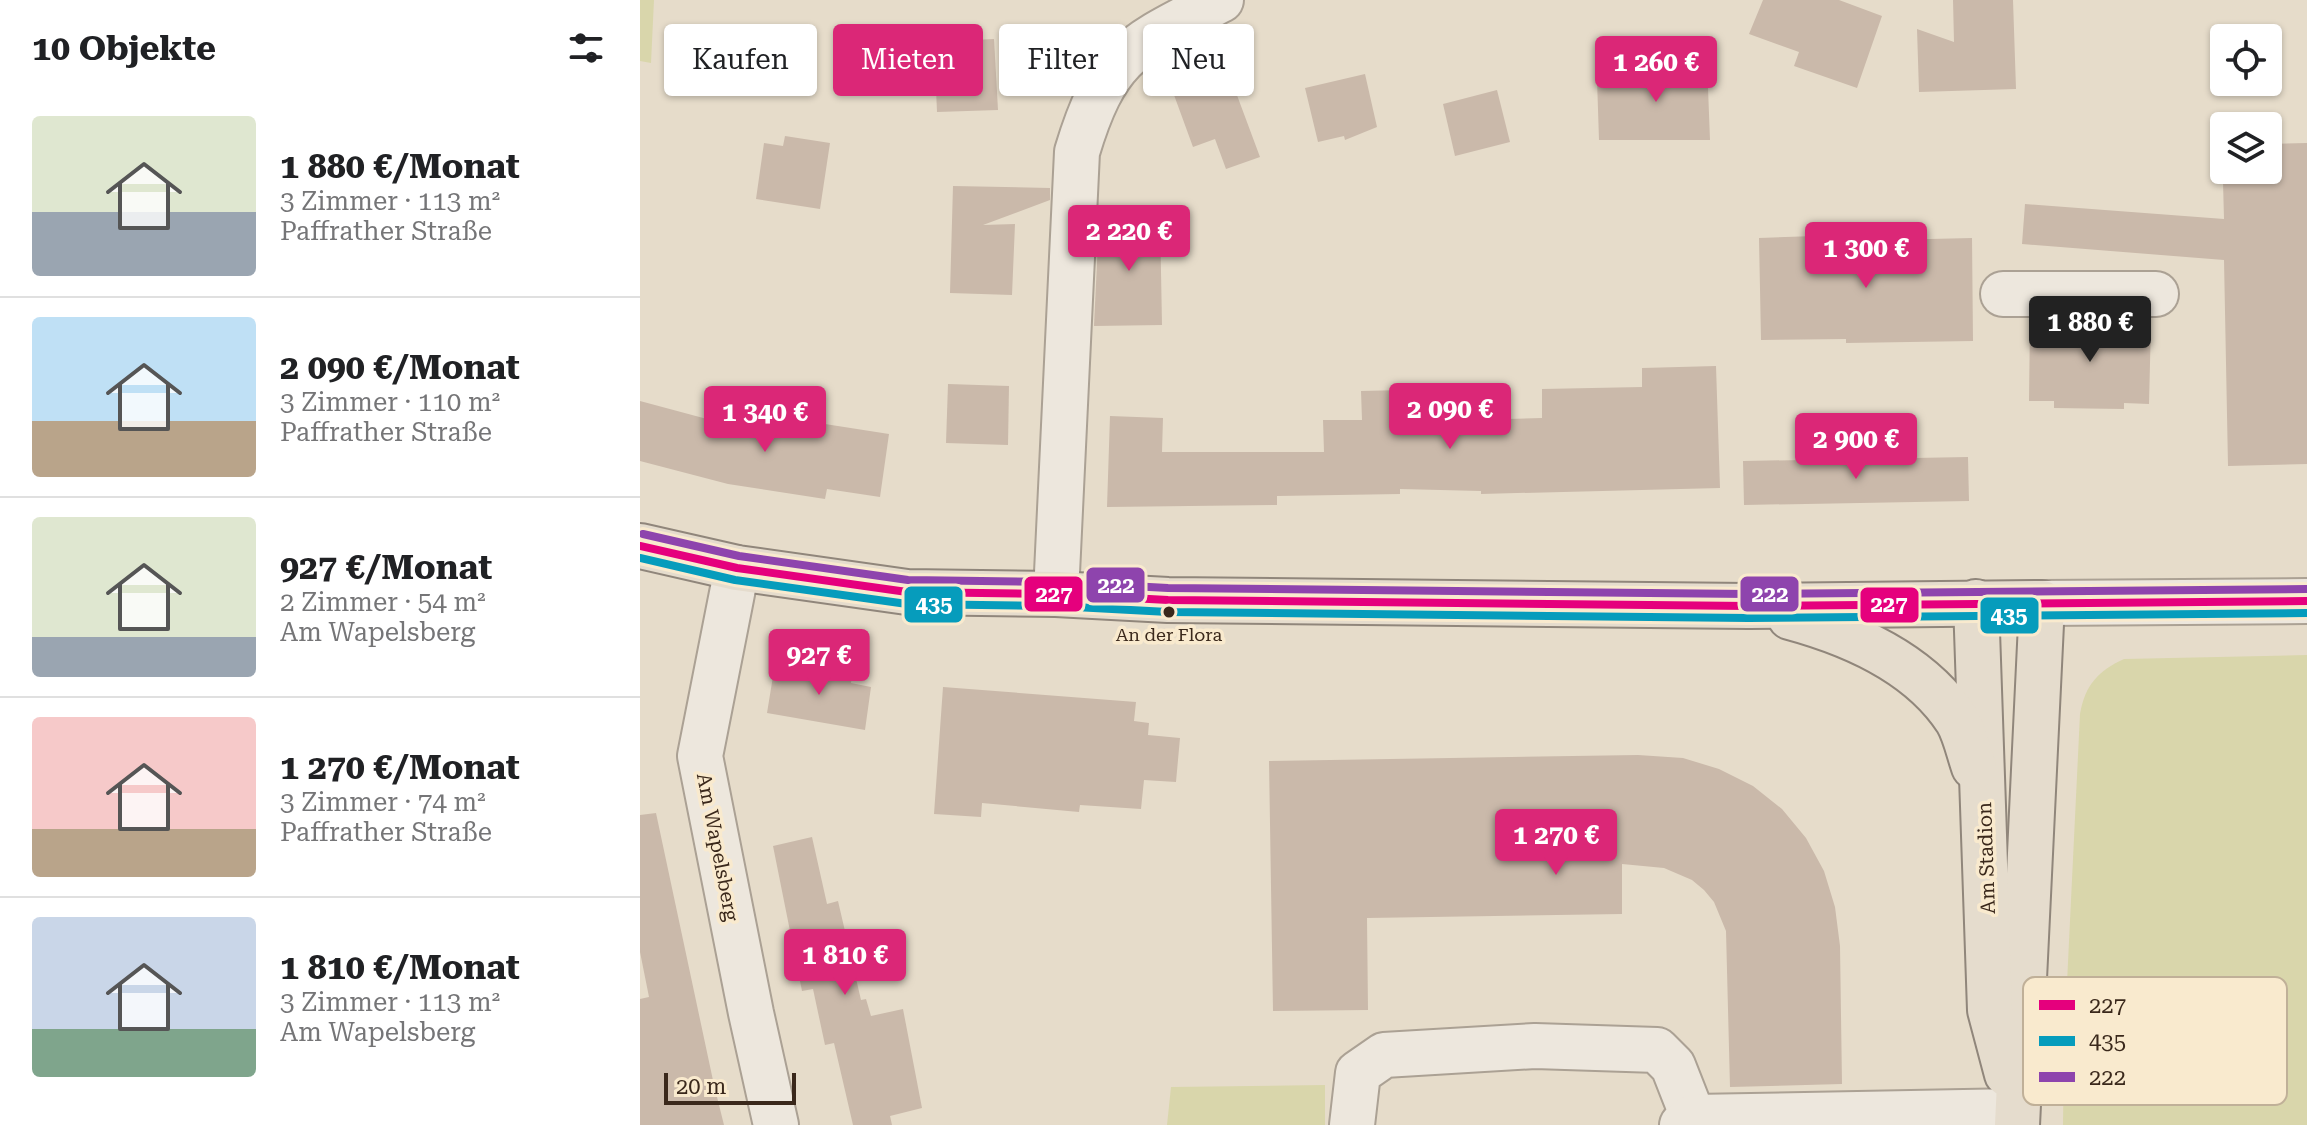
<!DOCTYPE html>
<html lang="de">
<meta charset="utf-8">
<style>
:root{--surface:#fff;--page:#f2f2f2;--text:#202124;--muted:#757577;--line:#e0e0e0;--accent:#db2777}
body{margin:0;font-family:"Roboto Serif",serif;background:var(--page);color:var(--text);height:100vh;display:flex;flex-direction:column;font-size:30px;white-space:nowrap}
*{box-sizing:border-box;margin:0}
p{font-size:26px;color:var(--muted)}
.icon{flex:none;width:44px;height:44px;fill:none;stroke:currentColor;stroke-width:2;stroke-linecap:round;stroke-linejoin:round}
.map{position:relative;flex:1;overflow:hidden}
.drawer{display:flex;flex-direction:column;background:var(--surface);width:640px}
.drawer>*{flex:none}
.guide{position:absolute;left:24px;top:24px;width:760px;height:72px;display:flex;gap:16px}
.fabs{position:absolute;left:1570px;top:24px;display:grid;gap:16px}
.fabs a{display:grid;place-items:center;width:72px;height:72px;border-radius:8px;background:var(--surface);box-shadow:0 2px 6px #0004;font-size:40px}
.scale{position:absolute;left:24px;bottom:20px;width:132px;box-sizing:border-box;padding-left:8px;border:4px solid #3a281b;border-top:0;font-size:22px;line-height:28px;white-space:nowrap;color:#3a281b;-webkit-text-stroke:6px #f9eace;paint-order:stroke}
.price{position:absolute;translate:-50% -68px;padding:0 18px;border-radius:8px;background:var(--accent);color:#fff;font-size:26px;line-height:52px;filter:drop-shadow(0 2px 4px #0008)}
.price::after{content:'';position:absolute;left:50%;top:48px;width:24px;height:18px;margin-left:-12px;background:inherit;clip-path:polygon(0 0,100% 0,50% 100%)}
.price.on{background:#222;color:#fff}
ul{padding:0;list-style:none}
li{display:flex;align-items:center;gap:24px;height:200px;padding:0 32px}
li+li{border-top:2px solid var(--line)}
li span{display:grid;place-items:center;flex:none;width:224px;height:160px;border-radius:8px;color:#555}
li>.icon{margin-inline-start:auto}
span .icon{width:96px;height:96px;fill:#fffc;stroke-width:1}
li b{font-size:34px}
h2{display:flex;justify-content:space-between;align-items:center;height:96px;padding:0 32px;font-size:34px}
.chip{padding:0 28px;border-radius:8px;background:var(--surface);box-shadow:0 2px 6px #0004;font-size:28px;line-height:72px}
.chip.on{background:var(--accent);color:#fff}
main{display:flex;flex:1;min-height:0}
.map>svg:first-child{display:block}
.green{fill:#d9d6ab}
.building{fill:#cab9aa}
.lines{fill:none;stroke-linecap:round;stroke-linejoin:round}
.minor-casing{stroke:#aba194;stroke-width:48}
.major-casing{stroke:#90867b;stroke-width:48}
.minor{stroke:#ede7dd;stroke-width:44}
.major{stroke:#e5dccd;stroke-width:44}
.bus-1-casing{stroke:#f9eace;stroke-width:14}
.bus-2-casing{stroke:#f9eace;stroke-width:14}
.bus-3-casing{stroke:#f9eace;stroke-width:14}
.bus-1{stroke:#e5007d;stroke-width:8}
.bus-2{stroke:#069cbc;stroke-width:8}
.bus-3{stroke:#8e44ad;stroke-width:8}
.bus-dot{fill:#3a281b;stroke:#f9eace;stroke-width:3}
.labels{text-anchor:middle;stroke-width:7;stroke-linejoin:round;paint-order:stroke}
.bus-label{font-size:18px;fill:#3a281b;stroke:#f9eace}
.street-label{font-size:20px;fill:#3a281b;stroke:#f9eace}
.key{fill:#f9eace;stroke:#c0b098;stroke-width:2}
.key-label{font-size:22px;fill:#3a281b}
.line-badge{stroke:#f9eace;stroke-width:3}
.badge-label{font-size:22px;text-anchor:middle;font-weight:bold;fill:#fff}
</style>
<main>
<section class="drawer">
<h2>10 Objekte<svg class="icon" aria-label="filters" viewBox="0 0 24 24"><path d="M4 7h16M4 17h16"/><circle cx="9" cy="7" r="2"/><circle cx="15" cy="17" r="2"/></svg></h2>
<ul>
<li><span style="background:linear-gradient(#dfe7d0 60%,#9aa5b1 0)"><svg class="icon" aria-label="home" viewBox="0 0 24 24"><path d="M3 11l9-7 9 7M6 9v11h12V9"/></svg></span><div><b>1 880 €/Monat</b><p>3 Zimmer · 113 m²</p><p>Paffrather Straße</p></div></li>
<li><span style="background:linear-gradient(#bfe0f5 65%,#b9a48a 0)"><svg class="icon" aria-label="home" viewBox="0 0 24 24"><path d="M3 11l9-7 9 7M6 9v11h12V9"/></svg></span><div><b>2 090 €/Monat</b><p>3 Zimmer · 110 m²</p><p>Paffrather Straße</p></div></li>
<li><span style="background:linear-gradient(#dfe7d0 75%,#9aa5b1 0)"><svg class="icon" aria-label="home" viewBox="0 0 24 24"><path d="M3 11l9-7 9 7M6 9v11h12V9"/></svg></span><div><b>927 €/Monat</b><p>2 Zimmer · 54 m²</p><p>Am Wapelsberg</p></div></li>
<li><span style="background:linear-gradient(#f6c9c9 70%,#b9a48a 0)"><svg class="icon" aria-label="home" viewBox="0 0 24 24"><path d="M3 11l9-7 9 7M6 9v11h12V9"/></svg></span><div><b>1 270 €/Monat</b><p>3 Zimmer · 74 m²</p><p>Paffrather Straße</p></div></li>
<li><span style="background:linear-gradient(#c9d6e8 70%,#7fa58c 0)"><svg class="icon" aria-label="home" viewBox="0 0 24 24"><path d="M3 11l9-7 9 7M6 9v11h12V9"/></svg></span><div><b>1 810 €/Monat</b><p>3 Zimmer · 113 m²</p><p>Am Wapelsberg</p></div></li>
</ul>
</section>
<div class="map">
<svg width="1667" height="1125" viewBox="0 0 1667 1125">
<rect width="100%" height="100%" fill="#e6dcca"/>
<!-- green -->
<g class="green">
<path d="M0,0H14L11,63L0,61Z"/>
<path d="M1667,655V1125H1423L1424,1045L1440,714C1445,685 1458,671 1484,659Z"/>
<path d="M685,1085V1125H527L531,1087Z"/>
</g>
<!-- building -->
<g class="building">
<path d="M1123,0H1199L1242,16L1217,88L1154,66L1159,52L1109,34Z"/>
<path d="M1313,0H1373L1376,89L1279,92L1277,29L1314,42Z"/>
<path d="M354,39L358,110L297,112L294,42Z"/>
<path d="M1067,62L1070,140H959L957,79L1006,77V64Z"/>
<path d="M585,63L620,157L586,169L575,139L553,147L530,84Z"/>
<path d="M725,74L737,127L705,140L704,136L678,142L665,88Z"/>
<path d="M857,90L870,142L815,156L803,104Z"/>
<path d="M145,136L190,143L180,209L116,199L124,143L143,146Z"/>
<path d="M1667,143V464L1588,466L1584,260L1382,244L1385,204L1584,219L1582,144L1584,170H1628V144Z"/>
<path d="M313,186L410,188V200L343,225L375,224L372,295L310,293Z"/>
<path d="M520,218L522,325L454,326L459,221Z"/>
<path d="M1204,235V241L1332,238L1333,341L1206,343V339L1121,340L1119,238Z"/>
<path d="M1390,320L1511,323L1509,404L1484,403V409L1414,408V401H1389Z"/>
<path d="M1076,366L1080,488L841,494V491L760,489V494L637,496V505L467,507L470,416L523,418L522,452H684L683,420H722L721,391L763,390L764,431L832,427V420L902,418V389L1002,387V368Z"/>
<path d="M308,384L369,386L368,445L306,443Z"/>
<path d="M0,401L119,433L120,424L183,434L185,424L249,434L240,497L187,489L185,499L88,484L0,461Z"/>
<path d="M1328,457L1329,501L1104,505L1103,461Z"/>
<path d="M135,664L212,675L211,683L231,687L225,730L127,713Z"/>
<path d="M303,687L496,702L494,721L509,723L508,735L540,738L536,782L504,780L501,809L440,805L439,812L342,803L341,817L294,814Z"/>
<path d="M998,755L1043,758L1079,769L1113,786L1142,809L1166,838L1184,871L1195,907L1200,946L1202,1084L1090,1087L1086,931L1074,902L1064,890L1052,880L1024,868L982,864V914L727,918L728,1010L633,1011L629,761Z"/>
<path d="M16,813L74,1085L84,1125H0V999L9,997L0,952V815Z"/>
<path d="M172,837L187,904L198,901L221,1000L226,999L231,1016L263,1009L282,1108L250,1116L252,1125H213L194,1043L185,1045L173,989L162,991L133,846Z"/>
</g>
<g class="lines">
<defs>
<g id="minor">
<path d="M1363,294H1516"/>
<path d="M97,568L60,756L111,1013L136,1125"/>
<path d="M416,594L437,152C467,52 494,45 581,0"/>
<path d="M1402,603L1667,601"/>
<path d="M712,1125L718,1073L744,1055L895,1046L1017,1050L1033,1066L1053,1117"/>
<path d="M1042,1125L1053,1117L1377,1111"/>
</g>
<g id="major">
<path d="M0,546L97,568L267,592L416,594L528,600L1109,606L1402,603L1377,1125"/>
<path d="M1336,602L1350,1010L1367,1074"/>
<path d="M1150,617C1213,634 1280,663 1317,720C1325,733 1329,753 1334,767"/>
</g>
</defs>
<!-- minor casing -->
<use href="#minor" class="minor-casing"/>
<!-- major casing -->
<use href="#major" class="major-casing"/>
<!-- minor -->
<use href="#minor" class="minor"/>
<!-- major -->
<use href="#major" class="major"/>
<defs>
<path id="bus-1" d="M0,546L97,568L267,592L416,594L528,600L1109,606L1667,601"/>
<path id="bus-2" d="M0,558L95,580L267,604L416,606L528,612L1109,618L1667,613"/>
<path id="bus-3" d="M3,534L99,556L268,580L416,582L528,588L1109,594L1667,589"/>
</defs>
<!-- bus-1 casing -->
<use href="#bus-1" class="bus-1-casing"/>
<!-- bus-2 casing -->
<use href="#bus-2" class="bus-2-casing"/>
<!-- bus-3 casing -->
<use href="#bus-3" class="bus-3-casing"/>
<!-- bus-1 -->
<use href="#bus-1" class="bus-1"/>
<!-- bus-2 -->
<use href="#bus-2" class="bus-2"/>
<!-- bus-3 -->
<use href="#bus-3" class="bus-3"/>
</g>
<!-- markers -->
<circle class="bus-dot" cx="529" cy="612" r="7"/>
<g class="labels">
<!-- bus labels -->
<g class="bus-label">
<text x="529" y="641">An der Flora</text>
</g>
<!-- street labels -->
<g class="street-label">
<text transform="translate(78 847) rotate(79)" y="7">Am Wapelsberg</text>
<text transform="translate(1346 858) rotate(-92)" y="7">Am Stadion</text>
</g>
</g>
<!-- legend -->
<rect x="1383" y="977" width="264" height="128" rx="12" class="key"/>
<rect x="1399" y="1000" width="36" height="10" fill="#e5007d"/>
<rect x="1399" y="1036" width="36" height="10" fill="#069cbc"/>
<rect x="1399" y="1072" width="36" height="10" fill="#8e44ad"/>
<g class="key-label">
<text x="1449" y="1013">227</text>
<text x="1449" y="1049">435</text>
<text x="1449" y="1085">222</text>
</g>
<g class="line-badge">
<rect x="445" y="566" width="61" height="38" rx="8" fill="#8e44ad"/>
<rect x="1099" y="575" width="61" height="38" rx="8" fill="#8e44ad"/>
<rect x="383" y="575" width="61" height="38" rx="8" fill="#e5007d"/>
<rect x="263" y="585" width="61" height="39" rx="8" fill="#069cbc"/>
<rect x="1219" y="586" width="61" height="38" rx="8" fill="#e5007d"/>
<rect x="1339" y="596" width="61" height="39" rx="8" fill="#069cbc"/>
</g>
<g class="badge-label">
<text x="476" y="593">222</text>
<text x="1130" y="602">222</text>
<text x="414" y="602">227</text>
<text x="294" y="612">435</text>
<text x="1249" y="612">227</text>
<text x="1369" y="623">435</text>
</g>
</svg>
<div class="fabs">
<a><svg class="icon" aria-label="locate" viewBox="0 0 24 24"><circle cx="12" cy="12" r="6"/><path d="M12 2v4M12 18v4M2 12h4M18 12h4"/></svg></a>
<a><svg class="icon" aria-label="layers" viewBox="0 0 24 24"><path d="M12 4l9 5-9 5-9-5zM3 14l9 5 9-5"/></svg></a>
</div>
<div class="scale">20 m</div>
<b class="price" style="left:1016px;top:104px">1 260 €</b>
<b class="price" style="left:489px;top:273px">2 220 €</b>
<b class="price" style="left:1226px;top:290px">1 300 €</b>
<b class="price on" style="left:1450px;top:364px">1 880 €</b>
<b class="price" style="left:810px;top:451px">2 090 €</b>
<b class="price" style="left:125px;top:454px">1 340 €</b>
<b class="price" style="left:1216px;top:481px">2 900 €</b>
<b class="price" style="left:179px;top:697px">927 €</b>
<b class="price" style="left:916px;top:877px">1 270 €</b>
<b class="price" style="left:205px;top:997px">1 810 €</b>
<div class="guide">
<a class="chip">Kaufen</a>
<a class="chip on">Mieten</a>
<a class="chip">Filter</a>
<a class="chip">Neu</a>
</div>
</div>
</main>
